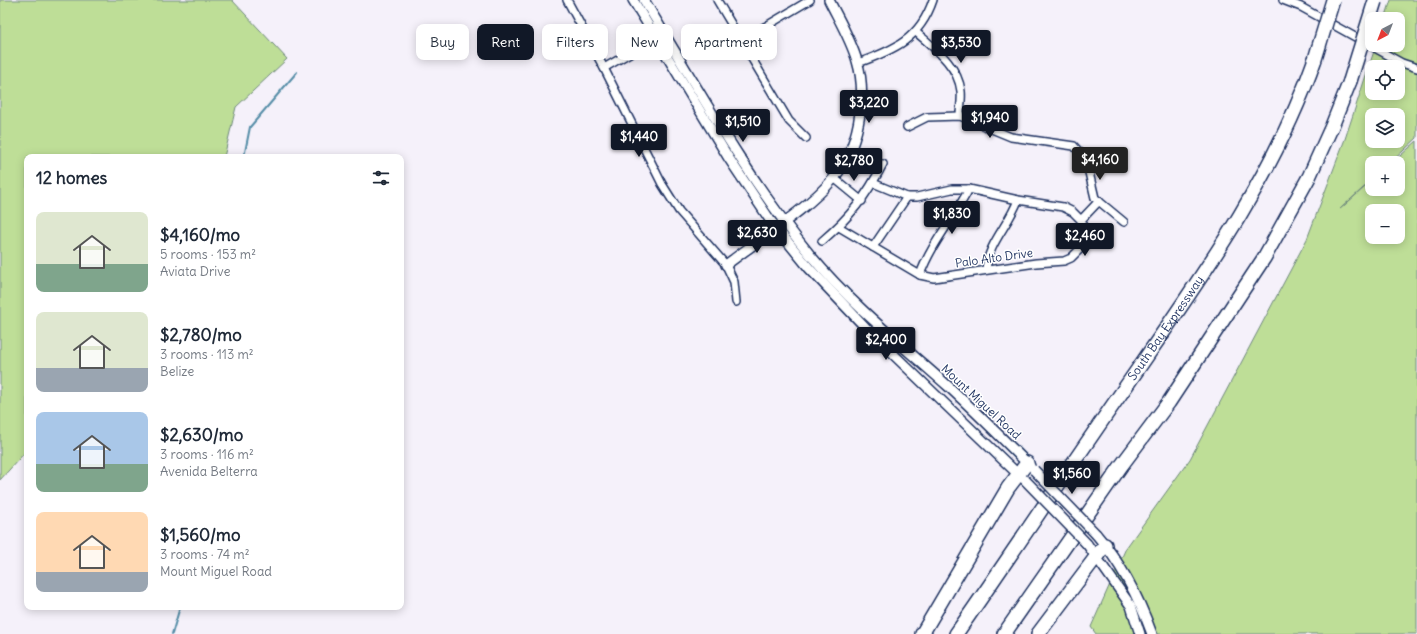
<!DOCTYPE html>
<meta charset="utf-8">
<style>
:root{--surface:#fff;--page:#f2f2f3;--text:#1f2937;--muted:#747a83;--accent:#111827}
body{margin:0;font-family:Delius,sans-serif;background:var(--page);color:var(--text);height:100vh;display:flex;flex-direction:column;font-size:15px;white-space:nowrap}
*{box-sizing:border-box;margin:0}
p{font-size:13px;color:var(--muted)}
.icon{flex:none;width:22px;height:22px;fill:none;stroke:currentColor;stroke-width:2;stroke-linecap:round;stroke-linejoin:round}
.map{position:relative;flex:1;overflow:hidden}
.sheet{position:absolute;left:24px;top:154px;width:380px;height:456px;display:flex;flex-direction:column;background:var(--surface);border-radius:8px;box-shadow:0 2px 10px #0003}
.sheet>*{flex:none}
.banner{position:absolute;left:416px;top:24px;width:380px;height:36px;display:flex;gap:8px}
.needle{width:26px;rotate:222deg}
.buttons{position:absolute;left:1365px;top:12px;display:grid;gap:8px}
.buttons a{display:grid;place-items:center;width:40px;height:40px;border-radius:8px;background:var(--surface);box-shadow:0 2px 10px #0003;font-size:20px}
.price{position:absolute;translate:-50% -34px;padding:0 9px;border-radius:4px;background:var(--accent);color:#fff;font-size:13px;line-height:26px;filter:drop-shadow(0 1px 2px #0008)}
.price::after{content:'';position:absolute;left:50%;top:24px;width:12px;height:9px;margin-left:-6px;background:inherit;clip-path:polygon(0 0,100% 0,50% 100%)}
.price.selected{background:#222;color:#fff}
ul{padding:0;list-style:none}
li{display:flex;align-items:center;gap:12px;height:100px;padding:0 12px}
li span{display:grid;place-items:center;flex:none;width:112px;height:80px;border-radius:8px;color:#555}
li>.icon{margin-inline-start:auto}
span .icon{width:48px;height:48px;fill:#fffc;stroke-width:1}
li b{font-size:17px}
h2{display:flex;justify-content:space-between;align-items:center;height:48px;padding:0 12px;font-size:17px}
.chip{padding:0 14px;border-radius:8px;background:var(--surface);box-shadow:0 2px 10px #0003;font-size:14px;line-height:36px}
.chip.selected{background:var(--accent);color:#fff}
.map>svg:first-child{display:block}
.green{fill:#bede97;stroke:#6c867a;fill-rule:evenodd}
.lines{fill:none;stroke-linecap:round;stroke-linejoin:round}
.stream{stroke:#558da7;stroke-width:2}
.minor-casing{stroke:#1b2f5e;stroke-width:10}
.tertiary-casing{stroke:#1b2f5e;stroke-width:12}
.motorway-casing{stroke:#1b2f5e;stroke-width:16}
.minor{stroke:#fff;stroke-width:7}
.tertiary{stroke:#fff;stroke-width:9}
.motorway{stroke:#fff;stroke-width:13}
.tertiary-bridge-casing{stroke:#1b2f5e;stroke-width:12;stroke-linecap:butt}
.motorway-bridge-casing{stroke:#1b2f5e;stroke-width:16;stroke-linecap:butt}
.tertiary-bridge{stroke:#fff;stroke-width:9}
.motorway-bridge{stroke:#fff;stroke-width:13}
.labels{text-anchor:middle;stroke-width:3;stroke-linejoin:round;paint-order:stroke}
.street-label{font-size:12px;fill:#1b2f5e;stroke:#fff}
</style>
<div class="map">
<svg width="1417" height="634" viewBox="0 0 1417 634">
<rect width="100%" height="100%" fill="#f5f1fa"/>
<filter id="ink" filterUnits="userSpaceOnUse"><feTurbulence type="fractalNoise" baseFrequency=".025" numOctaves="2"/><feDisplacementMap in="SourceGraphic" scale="8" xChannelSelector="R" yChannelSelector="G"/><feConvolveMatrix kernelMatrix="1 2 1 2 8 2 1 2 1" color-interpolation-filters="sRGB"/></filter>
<g filter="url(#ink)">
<!-- green -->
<g class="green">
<path d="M0,0H232L287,59L236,107L224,157H27V450L0,480Z"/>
<path d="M1391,0H1417V138L1390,163H1372V180L1340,209L1372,181V189H1398V163H1392L1417,141V634H1096L1091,627L1126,548L1190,459L1307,239L1345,139L1376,45H1398V19H1385ZM1372,67H1398V93H1372ZM1372,115H1398V141H1372ZM1372,211H1398V237H1372Z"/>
</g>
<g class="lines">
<!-- stream -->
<g class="stream">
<path d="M244,157L250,127L297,72"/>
<path d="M172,634L180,607"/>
</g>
<defs>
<g id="minor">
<path d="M567,0L604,68L662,184L679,211L726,265L734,282L736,302"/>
<path d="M717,0L789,121L806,138"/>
<path d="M1283,0L1301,7L1402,63L1417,68"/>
<path d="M916,32C934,48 958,65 961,91C962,99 960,108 960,116"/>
<path d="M741,41L810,0"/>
<path d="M858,63C894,50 920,39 933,0"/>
<path d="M604,68L659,36"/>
<path d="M907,127L927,117L960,116L1011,137L1074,146L1084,157L1087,164L1095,198L1124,222"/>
<path d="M834,178L862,201"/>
<path d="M1081,220L1099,201"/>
<path d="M839,227L920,275L934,278L1036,263L1064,261L1071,258L1080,249L1086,239V230L1081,220L1073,212L1063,207L1018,200L969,189H952L917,197H907L873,183"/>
<path d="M822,241C850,217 866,197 883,164"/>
<path d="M873,247L907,197"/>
<path d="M986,270C988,243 1009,225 1018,200"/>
<path d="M920,275C931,244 954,218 969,189"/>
</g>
<g id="tertiary">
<path d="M633,0L728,157L770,220L809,268L868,330L1022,478"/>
<path d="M644,0C697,87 746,177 811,256C852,305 902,345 949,387C977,413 1003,439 1030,466"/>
<path d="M726,265C759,239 807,210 833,179C858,150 868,97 857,61C851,40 839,20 829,0"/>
<path d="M1096,534C1121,563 1139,598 1152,634"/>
<path d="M1087,544L1131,606L1140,634"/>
</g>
<g id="motorway">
<path d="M922,634L1008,488L1027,463"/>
<path id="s1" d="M956,634C1012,554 1066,472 1122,392C1195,286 1272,182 1315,59"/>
<path d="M1004,634L1121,466L1169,402L1264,258L1309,177L1332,126L1350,81"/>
<path d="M1038,634L1105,545"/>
</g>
</defs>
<!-- minor casing -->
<use href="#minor" class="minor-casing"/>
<!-- tertiary casing -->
<use href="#tertiary" class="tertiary-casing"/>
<!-- motorway casing -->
<use href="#motorway" class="motorway-casing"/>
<!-- minor -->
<use href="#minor" class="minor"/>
<!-- tertiary -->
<use href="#tertiary" class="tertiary"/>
<!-- motorway -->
<use href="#motorway" class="motorway"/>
<defs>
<g id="tertiary-bridge">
<path d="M1034,470L1096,534"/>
<path d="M1025,480L1087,544"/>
</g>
<g id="motorway-bridge">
<path d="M1315,59L1333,0"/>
<path d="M1350,81L1375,1"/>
</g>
</defs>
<!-- tertiary-bridge casing -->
<use href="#tertiary-bridge" class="tertiary-bridge-casing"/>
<!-- motorway-bridge casing -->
<use href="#motorway-bridge" class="motorway-bridge-casing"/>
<!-- tertiary-bridge -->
<use href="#tertiary-bridge" class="tertiary-bridge"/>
<!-- motorway-bridge -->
<use href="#motorway-bridge" class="motorway-bridge"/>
</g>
</g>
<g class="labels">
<!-- street labels -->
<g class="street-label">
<text transform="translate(994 258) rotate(-8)" y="4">Palo Alto Drive</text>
<text dy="4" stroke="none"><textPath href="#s1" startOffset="371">South Bay Expressway</textPath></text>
<text transform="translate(981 402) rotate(43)" y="4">Mount Miguel Road</text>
</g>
</g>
</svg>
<div class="buttons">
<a><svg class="needle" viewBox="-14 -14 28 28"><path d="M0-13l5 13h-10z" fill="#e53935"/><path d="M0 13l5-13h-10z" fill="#747a83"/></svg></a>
<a><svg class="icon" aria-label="locate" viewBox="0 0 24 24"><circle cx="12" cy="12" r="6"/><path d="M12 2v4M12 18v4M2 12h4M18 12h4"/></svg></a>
<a><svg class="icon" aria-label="layers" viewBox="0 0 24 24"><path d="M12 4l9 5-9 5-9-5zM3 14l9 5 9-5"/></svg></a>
<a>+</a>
<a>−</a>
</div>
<b class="price" style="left:961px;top:64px">$3,530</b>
<b class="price" style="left:869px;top:124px">$3,220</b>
<b class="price" style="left:990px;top:139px">$1,940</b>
<b class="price" style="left:743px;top:143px">$1,510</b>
<b class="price" style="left:639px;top:158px">$1,440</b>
<b class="price selected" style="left:1100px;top:181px">$4,160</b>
<b class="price" style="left:854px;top:182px">$2,780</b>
<b class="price" style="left:952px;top:235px">$1,830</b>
<b class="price" style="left:757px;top:254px">$2,630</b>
<b class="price" style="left:1085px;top:257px">$2,460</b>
<b class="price" style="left:886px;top:361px">$2,400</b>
<b class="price" style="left:1072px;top:495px">$1,560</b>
<div class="banner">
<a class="chip">Buy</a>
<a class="chip selected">Rent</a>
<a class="chip">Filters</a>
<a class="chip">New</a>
<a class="chip">Apartment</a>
</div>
<section class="sheet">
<h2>12 homes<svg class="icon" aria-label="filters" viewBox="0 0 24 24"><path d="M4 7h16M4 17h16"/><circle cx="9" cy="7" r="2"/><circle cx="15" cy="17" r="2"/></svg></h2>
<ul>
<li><span style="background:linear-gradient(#dfe7d0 65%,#7fa58c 0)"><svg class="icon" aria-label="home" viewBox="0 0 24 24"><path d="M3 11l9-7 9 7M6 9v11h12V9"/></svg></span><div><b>$4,160/mo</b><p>5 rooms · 153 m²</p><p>Aviata Drive</p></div></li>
<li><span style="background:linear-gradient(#dfe7d0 70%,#9aa5b1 0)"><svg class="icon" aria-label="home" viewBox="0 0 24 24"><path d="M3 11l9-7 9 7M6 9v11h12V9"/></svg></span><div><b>$2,780/mo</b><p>3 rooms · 113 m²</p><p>Belize</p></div></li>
<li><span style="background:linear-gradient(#a9c7e8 65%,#7fa58c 0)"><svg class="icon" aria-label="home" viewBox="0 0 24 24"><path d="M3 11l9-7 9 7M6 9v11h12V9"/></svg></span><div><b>$2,630/mo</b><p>3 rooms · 116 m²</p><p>Avenida Belterra</p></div></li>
<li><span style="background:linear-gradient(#ffd9b3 75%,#9aa5b1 0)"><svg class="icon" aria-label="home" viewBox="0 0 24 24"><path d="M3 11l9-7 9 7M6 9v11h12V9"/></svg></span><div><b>$1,560/mo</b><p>3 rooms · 74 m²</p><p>Mount Miguel Road</p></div></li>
</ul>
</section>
</div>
